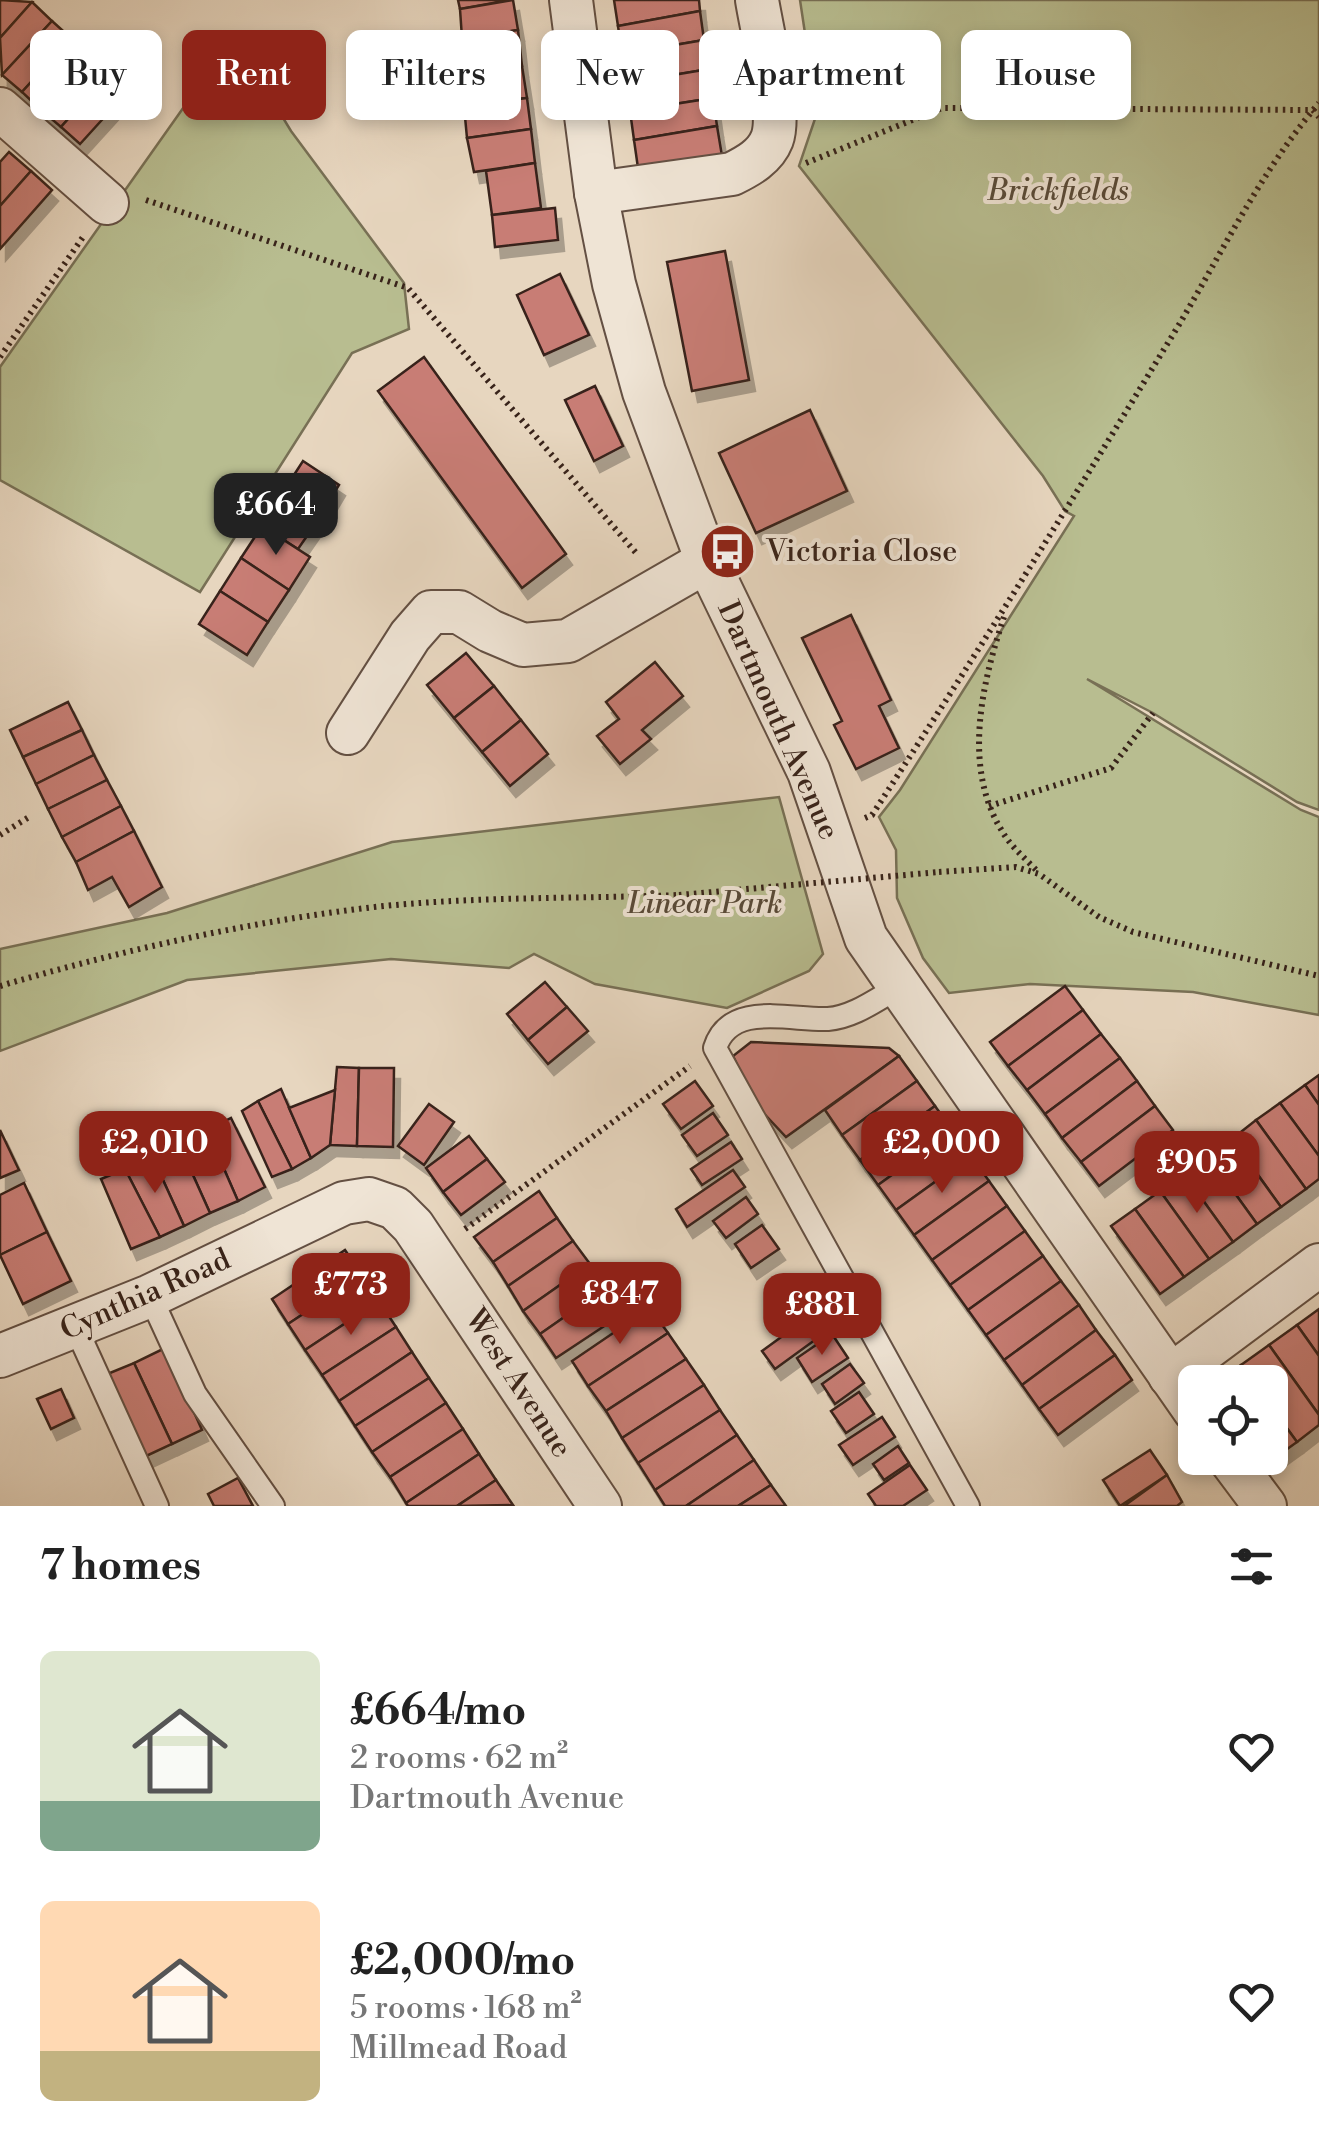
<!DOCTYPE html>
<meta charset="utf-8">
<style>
:root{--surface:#fff;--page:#f6f6f6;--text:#222;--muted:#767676;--accent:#8f2418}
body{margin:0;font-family:"Libre Bodoni",serif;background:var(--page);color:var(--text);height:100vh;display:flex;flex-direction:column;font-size:38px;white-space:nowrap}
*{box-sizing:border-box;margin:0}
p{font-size:32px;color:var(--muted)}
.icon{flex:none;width:55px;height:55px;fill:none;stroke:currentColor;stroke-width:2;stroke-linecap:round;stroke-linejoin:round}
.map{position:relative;height:1506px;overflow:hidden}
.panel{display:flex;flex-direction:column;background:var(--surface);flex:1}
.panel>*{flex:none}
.banner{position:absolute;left:30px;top:30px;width:1260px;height:90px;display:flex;gap:20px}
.buttons{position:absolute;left:1178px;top:1365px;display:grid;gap:20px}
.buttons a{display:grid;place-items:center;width:110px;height:110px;border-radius:15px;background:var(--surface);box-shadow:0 5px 15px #0003;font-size:50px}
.price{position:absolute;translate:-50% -85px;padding:0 22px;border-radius:20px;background:var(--accent);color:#fff;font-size:32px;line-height:65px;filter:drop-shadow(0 2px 5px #0008)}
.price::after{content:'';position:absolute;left:50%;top:60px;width:30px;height:22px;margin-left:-15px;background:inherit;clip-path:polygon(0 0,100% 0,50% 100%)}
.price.active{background:#222;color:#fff}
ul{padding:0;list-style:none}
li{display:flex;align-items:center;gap:30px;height:250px;padding:0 40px}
li span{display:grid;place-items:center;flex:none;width:280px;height:200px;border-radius:15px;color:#555}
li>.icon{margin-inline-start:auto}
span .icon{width:120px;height:120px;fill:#fffc;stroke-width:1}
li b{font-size:42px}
h2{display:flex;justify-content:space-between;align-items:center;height:120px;padding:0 40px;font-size:42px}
.tag{padding:0 35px;border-radius:15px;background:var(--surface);box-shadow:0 5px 15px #0003;font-size:35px;line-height:90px}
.tag.active{background:var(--accent);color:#fff}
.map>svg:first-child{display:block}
.green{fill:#b8bd90;stroke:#787055;stroke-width:2.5}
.building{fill:#c87d75;stroke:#38231a;stroke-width:2.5;filter:url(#shadow)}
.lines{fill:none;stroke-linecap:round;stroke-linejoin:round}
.service-casing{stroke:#645043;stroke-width:26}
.minor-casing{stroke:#645043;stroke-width:46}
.path{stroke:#38231a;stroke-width:6;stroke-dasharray:2.5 5;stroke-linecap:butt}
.service{stroke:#efe4d5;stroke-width:22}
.minor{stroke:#efe4d5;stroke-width:42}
.path-bridge{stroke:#38231a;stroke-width:6;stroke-dasharray:2.5 5;stroke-linecap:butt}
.labels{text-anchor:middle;stroke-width:8;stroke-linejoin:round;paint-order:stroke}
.park-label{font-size:30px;font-style:italic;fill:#584a38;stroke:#efe4d5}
.poi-label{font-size:30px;fill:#38231a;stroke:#efe4d5;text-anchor:start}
.street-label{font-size:30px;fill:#38231a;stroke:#efe4d5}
</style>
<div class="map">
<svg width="1319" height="1506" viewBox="0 0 1319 1506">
<defs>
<filter id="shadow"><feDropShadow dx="6" dy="11" stdDeviation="0" flood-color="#0004"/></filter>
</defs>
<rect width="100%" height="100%" fill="#e7d6bf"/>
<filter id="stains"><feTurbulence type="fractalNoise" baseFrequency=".002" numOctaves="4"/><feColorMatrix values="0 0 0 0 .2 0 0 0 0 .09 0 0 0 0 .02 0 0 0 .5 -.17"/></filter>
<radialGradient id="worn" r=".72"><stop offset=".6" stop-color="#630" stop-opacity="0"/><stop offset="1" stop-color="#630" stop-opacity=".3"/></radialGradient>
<!-- green -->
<g class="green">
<path d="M800,0H1319V810L1297,802L1153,713L1087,679L1301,810L1319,817V1015L1193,992L1030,984L949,993L923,958L897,898L896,850L879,817L900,790L1074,516L1065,511L1043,476L799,166L817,113Z"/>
<path d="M215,63L257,75L291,131L404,283L409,329L352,353L200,592L0,480V367Z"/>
<path d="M779,797L823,954L809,971L727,1008L595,984L534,954L509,968L391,959L187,980L0,1051V949L167,913L392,842Z"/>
</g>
<!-- building -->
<g class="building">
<path d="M0,0L32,2L0,38Z"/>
<path d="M458,0H510L460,9Z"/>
<path d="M513,0L518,30L462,38L460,9Z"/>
<path d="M614,0H699L700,11L618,26Z"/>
<path d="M32,2L52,21L2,75L0,38Z"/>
<path d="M700,11L704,40L622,54L618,26Z"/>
<path d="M52,21L71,38L22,92L2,75Z"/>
<path d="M518,30L522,66L461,74L456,40Z"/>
<path d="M71,38L90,55L41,110L22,92Z"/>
<path d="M704,40L709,69L626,83L622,54Z"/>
<path d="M90,55L110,72L61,127L41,110Z"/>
<path d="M522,66L527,98L464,106L461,74Z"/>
<path d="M709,69L713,98L630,111L626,83Z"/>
<path d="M110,72L129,90L80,144L61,127Z"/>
<path d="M527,98L531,129L467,138L464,106Z"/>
<path d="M713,98L717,126L634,140L630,111Z"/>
<path d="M717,126L722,156L638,168L634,140Z"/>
<path d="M531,129L535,163L474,172L467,138Z"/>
<path d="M9,152L31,171L0,206V162Z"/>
<path d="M535,163L541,208L492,215L486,171Z"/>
<path d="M31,171L52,190L0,249V206Z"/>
<path d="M555,208L558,240L495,247L492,215Z"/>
<path d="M725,251L749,380L692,391L667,262Z"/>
<path d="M560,274L589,335L544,355L517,295Z"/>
<path d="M424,357L566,554L522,588L378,391Z"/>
<path d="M595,386L623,446L594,461L565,400Z"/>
<path d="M810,410L847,491L756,533L719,453Z"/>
<path d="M303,461L339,485L318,520L281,495Z"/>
<path d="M281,495L318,520L298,549L262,526Z"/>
<path d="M262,526L310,557L289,590L241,558Z"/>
<path d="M241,558L289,590L268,622L220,591Z"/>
<path d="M220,591L268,622L247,655L199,624Z"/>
<path d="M851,615L891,700L879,706L899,748L856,769L834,725L842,721L802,638Z"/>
<path d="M466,653L494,686L454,718L427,685Z"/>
<path d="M655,662L683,696L642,730L651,739L620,764L597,736L619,719L606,702Z"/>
<path d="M494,686L521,720L482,752L454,718Z"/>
<path d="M68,702L82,730L23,757L10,730Z"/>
<path d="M521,720L548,754L510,786L482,752Z"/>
<path d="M82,730L94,755L36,784L23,757Z"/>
<path d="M94,755L107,780L48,809L36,784Z"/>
<path d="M107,780L121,806L62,837L48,809Z"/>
<path d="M121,806L134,831L76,862L62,837Z"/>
<path d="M134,831L162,887L129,907L112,877L88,890L76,862Z"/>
<path d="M545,982L567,1007L528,1040L507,1014Z"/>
<path d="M1065,986L1083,1010L1008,1066L990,1042Z"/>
<path d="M567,1007L588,1031L548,1064L528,1040Z"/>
<path d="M1083,1010L1101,1034L1027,1090L1008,1066Z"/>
<path d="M1101,1034L1120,1058L1045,1114L1027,1090Z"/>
<path d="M751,1042L889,1048L899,1056L786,1137L756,1105L733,1056Z"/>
<path d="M899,1056L917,1081L842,1135L825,1110Z"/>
<path d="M1120,1058L1137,1081L1062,1138L1045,1114Z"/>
<path d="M337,1067L359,1068L357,1146L330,1145Z"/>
<path d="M359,1068H394L393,1147L357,1146Z"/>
<path d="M1319,1075V1105L1305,1085Z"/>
<path d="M695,1081L713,1106L681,1129L663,1104Z"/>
<path d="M917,1081L935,1106L860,1160L842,1135Z"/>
<path d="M1137,1081L1155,1106L1081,1162L1062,1138Z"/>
<path d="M1305,1085L1319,1105V1156L1280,1103Z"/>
<path d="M281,1089L311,1158L292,1169L258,1101Z"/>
<path d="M335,1090L330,1145L311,1158L289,1108Z"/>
<path d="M258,1101L292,1169L272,1177L242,1111Z"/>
<path d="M1280,1103L1319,1156V1179L1306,1189L1256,1120Z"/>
<path d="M429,1104L454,1122L424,1165L398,1146Z"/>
<path d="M935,1106L953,1131L878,1185L860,1160Z"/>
<path d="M1155,1106L1173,1130L1099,1186L1081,1162Z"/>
<path d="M713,1113L728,1135L697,1156L682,1135Z"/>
<path d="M231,1118L265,1187L238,1201L207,1130Z"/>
<path d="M1256,1120L1306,1189L1281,1207L1232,1139Z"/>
<path d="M0,1130L19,1170L0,1178Z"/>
<path d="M207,1130L238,1201L210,1213L179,1144Z"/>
<path d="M953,1131L971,1156L896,1210L878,1185Z"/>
<path d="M469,1136L487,1159L443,1192L426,1168Z"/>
<path d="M1232,1139L1281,1207L1257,1224L1208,1156Z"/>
<path d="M731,1142L742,1159L702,1185L691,1169Z"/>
<path d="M179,1144L210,1213L184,1226L152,1156Z"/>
<path d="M152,1156L184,1226L160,1237L125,1169Z"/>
<path d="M971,1156L989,1181L914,1235L896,1210Z"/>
<path d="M1208,1156L1257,1224L1233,1242L1184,1174Z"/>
<path d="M487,1159L505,1182L461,1215L443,1192Z"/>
<path d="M125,1169L160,1237L131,1249L101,1179Z"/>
<path d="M733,1170L745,1187L687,1227L676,1209Z"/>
<path d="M1184,1174L1233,1242L1209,1259L1160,1191Z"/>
<path d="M989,1181L1007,1206L932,1260L914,1235Z"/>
<path d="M24,1183L47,1232L0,1255V1195Z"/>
<path d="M539,1191L557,1218L493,1262L474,1237Z"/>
<path d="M1160,1191L1209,1259L1184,1277L1135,1209Z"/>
<path d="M746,1197L758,1214L726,1238L713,1221Z"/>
<path d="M1007,1206L1025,1231L950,1285L932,1260Z"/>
<path d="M1135,1209L1184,1277L1160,1294L1111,1226Z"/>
<path d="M557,1218L573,1241L508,1286L493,1262Z"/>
<path d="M762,1225L779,1249L751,1268L735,1244Z"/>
<path d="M1025,1231L1043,1256L968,1310L950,1285Z"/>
<path d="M47,1232L71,1281L23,1304L0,1255Z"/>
<path d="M573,1241L590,1264L523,1311L508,1286Z"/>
<path d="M345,1250L362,1275L288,1324L272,1299Z"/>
<path d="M1043,1256L1061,1281L986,1335L968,1310Z"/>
<path d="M590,1264L606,1288L540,1334L523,1311Z"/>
<path d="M362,1275L379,1301L305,1350L288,1324Z"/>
<path d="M1061,1281L1079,1305L1004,1360L986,1335Z"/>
<path d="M802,1283L815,1303L781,1328L767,1309Z"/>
<path d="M606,1288L624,1313L556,1358L540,1334Z"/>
<path d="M379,1301L396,1327L322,1375L305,1350Z"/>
<path d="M1079,1305L1096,1330L1022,1385L1004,1360Z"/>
<path d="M650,1308L668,1333L588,1386L572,1361Z"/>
<path d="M1319,1309V1356L1297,1325Z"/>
<path d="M817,1311L830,1329L775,1369L762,1351Z"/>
<path d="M1297,1325L1319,1356V1415L1269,1345Z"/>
<path d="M396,1327L412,1352L339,1401L322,1375Z"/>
<path d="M1096,1330L1115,1355L1039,1409L1022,1385Z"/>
<path d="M668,1333L686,1359L606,1411L588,1386Z"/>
<path d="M832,1334L848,1358L812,1382L797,1358Z"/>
<path d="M1269,1345L1319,1415V1425L1297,1442L1270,1405V1382H1254L1241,1365Z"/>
<path d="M165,1348L202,1430L172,1444L134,1363Z"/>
<path d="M412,1352L429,1378L355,1426L339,1401Z"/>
<path d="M1115,1355L1132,1380L1058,1435L1039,1409Z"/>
<path d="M686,1359L704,1385L622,1438L606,1411Z"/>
<path d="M134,1363L172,1444L144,1457L105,1375Z"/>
<path d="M850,1364L864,1383L835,1404L822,1384Z"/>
<path d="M1241,1365L1254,1382H1217Z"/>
<path d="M429,1378L446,1403L372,1452L355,1426Z"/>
<path d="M704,1385L720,1410L638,1463L622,1438Z"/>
<path d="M61,1389L74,1418L51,1429L37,1399Z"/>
<path d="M859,1392L874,1414L846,1433L831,1411Z"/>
<path d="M446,1403L463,1429L390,1477L372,1452Z"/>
<path d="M1270,1405L1297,1442L1269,1462L1266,1458H1270Z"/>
<path d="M720,1410L737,1435L655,1490L638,1463Z"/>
<path d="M882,1417L895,1437L853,1465L839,1445Z"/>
<path d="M463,1429L479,1454L406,1503L390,1477Z"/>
<path d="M737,1435L754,1460L686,1506H665L655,1490Z"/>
<path d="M898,1446L909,1463L884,1480L873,1464Z"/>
<path d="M1150,1450L1167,1475L1120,1506L1103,1480Z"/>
<path d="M479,1454L496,1480L457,1506H408L406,1503Z"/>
<path d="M754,1460L771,1485L738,1506H686Z"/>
<path d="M910,1465L927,1490L903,1506H876L868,1494Z"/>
<path d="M1167,1475L1182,1502L1177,1506H1124Z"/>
<path d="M238,1478L253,1506H214L208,1494Z"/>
<path d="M496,1480L513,1505L457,1506Z"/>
<path d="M771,1485L786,1506H738Z"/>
</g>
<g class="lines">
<defs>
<g id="service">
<path d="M899,987C877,999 854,1017 828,1019C792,1021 730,1000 715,1048L968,1506"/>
<path d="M150,1296L195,1394L273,1506"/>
<path d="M75,1326L157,1506"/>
</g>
<g id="minor">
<path d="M571,0L596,193L614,284L644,392L707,561L809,772L866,938L1195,1411"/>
<path d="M0,109L107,203"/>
<path d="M596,193L732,174C748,166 765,157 772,139C782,113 762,31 757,0"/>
<path d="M348,733L410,636L431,612H459L490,631L523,645L568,641L707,561"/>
<path d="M0,1356L150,1296L344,1203L369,1199L395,1208L413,1226L600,1506"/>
<path d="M1170,1376L1319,1265"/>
<path d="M1229,1458L1265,1506"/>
</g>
</defs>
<!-- service casing -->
<use href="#service" class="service-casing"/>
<!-- minor casing -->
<use href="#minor" class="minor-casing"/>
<!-- path -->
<g class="path">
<path d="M806,163L942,108L1313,110L1319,117"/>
<path d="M146,200L408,288L637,554"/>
<path d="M0,357L83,237"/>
<path d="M1004,617C982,683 962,767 1002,831C1011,847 1027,860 1039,873"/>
<path d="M989,806L1111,768L1153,713"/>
<path d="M865,818L872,815C973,660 1070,504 1166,346C1217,264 1256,177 1319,103"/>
<path d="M0,835L29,817"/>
<path d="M939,872L1016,867L1039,874L1099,917L1133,932L1319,976"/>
<path d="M0,986C120,951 242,923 366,908C469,896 576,899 679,895"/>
<path d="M465,1229L690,1066"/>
</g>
<!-- service -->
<use href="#service" class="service"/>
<!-- minor -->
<use href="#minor" class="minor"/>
<!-- path-bridge -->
<path class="path-bridge" d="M679,895L939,872"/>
</g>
<!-- icons -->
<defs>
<symbol id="bus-disc" viewBox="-11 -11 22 22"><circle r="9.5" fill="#8f2418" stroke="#efe4d5"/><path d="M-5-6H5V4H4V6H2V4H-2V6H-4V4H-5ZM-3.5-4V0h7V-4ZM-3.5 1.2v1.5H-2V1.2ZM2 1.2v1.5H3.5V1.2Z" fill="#fff"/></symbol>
</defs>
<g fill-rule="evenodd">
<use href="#bus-disc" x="696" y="520" width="63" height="63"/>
</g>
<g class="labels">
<!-- park labels -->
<g class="park-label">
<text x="1058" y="200">Brickfields</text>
<text x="705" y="913">Linear Park</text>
</g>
<!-- poi labels -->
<g class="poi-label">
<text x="766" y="561">Victoria Close</text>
</g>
<!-- street labels -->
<g class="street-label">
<text transform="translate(779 720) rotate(66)" y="10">Dartmouth Avenue</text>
<text transform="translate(145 1294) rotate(-24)" y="10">Cynthia Road</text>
<text transform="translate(519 1383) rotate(57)" y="10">West Avenue</text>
</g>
</g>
<rect width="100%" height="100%" filter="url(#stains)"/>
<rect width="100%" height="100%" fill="url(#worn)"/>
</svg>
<div class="buttons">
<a><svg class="icon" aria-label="locate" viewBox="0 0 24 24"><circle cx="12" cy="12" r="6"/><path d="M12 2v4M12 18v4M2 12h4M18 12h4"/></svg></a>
</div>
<b class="price active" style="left:276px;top:558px">£664</b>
<b class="price" style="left:155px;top:1196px">£2,010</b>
<b class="price" style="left:942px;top:1196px">£2,000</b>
<b class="price" style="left:1197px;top:1216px">£905</b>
<b class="price" style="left:351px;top:1338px">£773</b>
<b class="price" style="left:620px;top:1347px">£847</b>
<b class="price" style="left:822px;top:1358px">£881</b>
<div class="banner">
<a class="tag">Buy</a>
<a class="tag active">Rent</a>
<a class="tag">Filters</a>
<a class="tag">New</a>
<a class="tag">Apartment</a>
<a class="tag">House</a>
</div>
</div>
<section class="panel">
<h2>7 homes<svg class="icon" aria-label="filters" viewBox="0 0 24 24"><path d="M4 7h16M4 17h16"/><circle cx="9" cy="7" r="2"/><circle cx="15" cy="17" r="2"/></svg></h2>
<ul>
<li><span style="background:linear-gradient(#dfe7d0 75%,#7fa58c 0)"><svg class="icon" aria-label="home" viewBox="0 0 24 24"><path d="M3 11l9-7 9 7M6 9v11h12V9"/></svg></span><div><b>£664/mo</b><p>2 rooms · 62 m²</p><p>Dartmouth Avenue</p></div><svg class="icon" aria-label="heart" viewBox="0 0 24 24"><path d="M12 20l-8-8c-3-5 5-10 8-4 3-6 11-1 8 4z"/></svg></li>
<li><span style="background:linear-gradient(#ffd9b3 75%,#c2b280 0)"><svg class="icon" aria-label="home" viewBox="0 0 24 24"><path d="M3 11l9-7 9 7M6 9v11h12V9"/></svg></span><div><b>£2,000/mo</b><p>5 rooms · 168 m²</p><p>Millmead Road</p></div><svg class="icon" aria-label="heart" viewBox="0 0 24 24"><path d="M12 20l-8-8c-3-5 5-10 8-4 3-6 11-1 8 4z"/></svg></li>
</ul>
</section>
